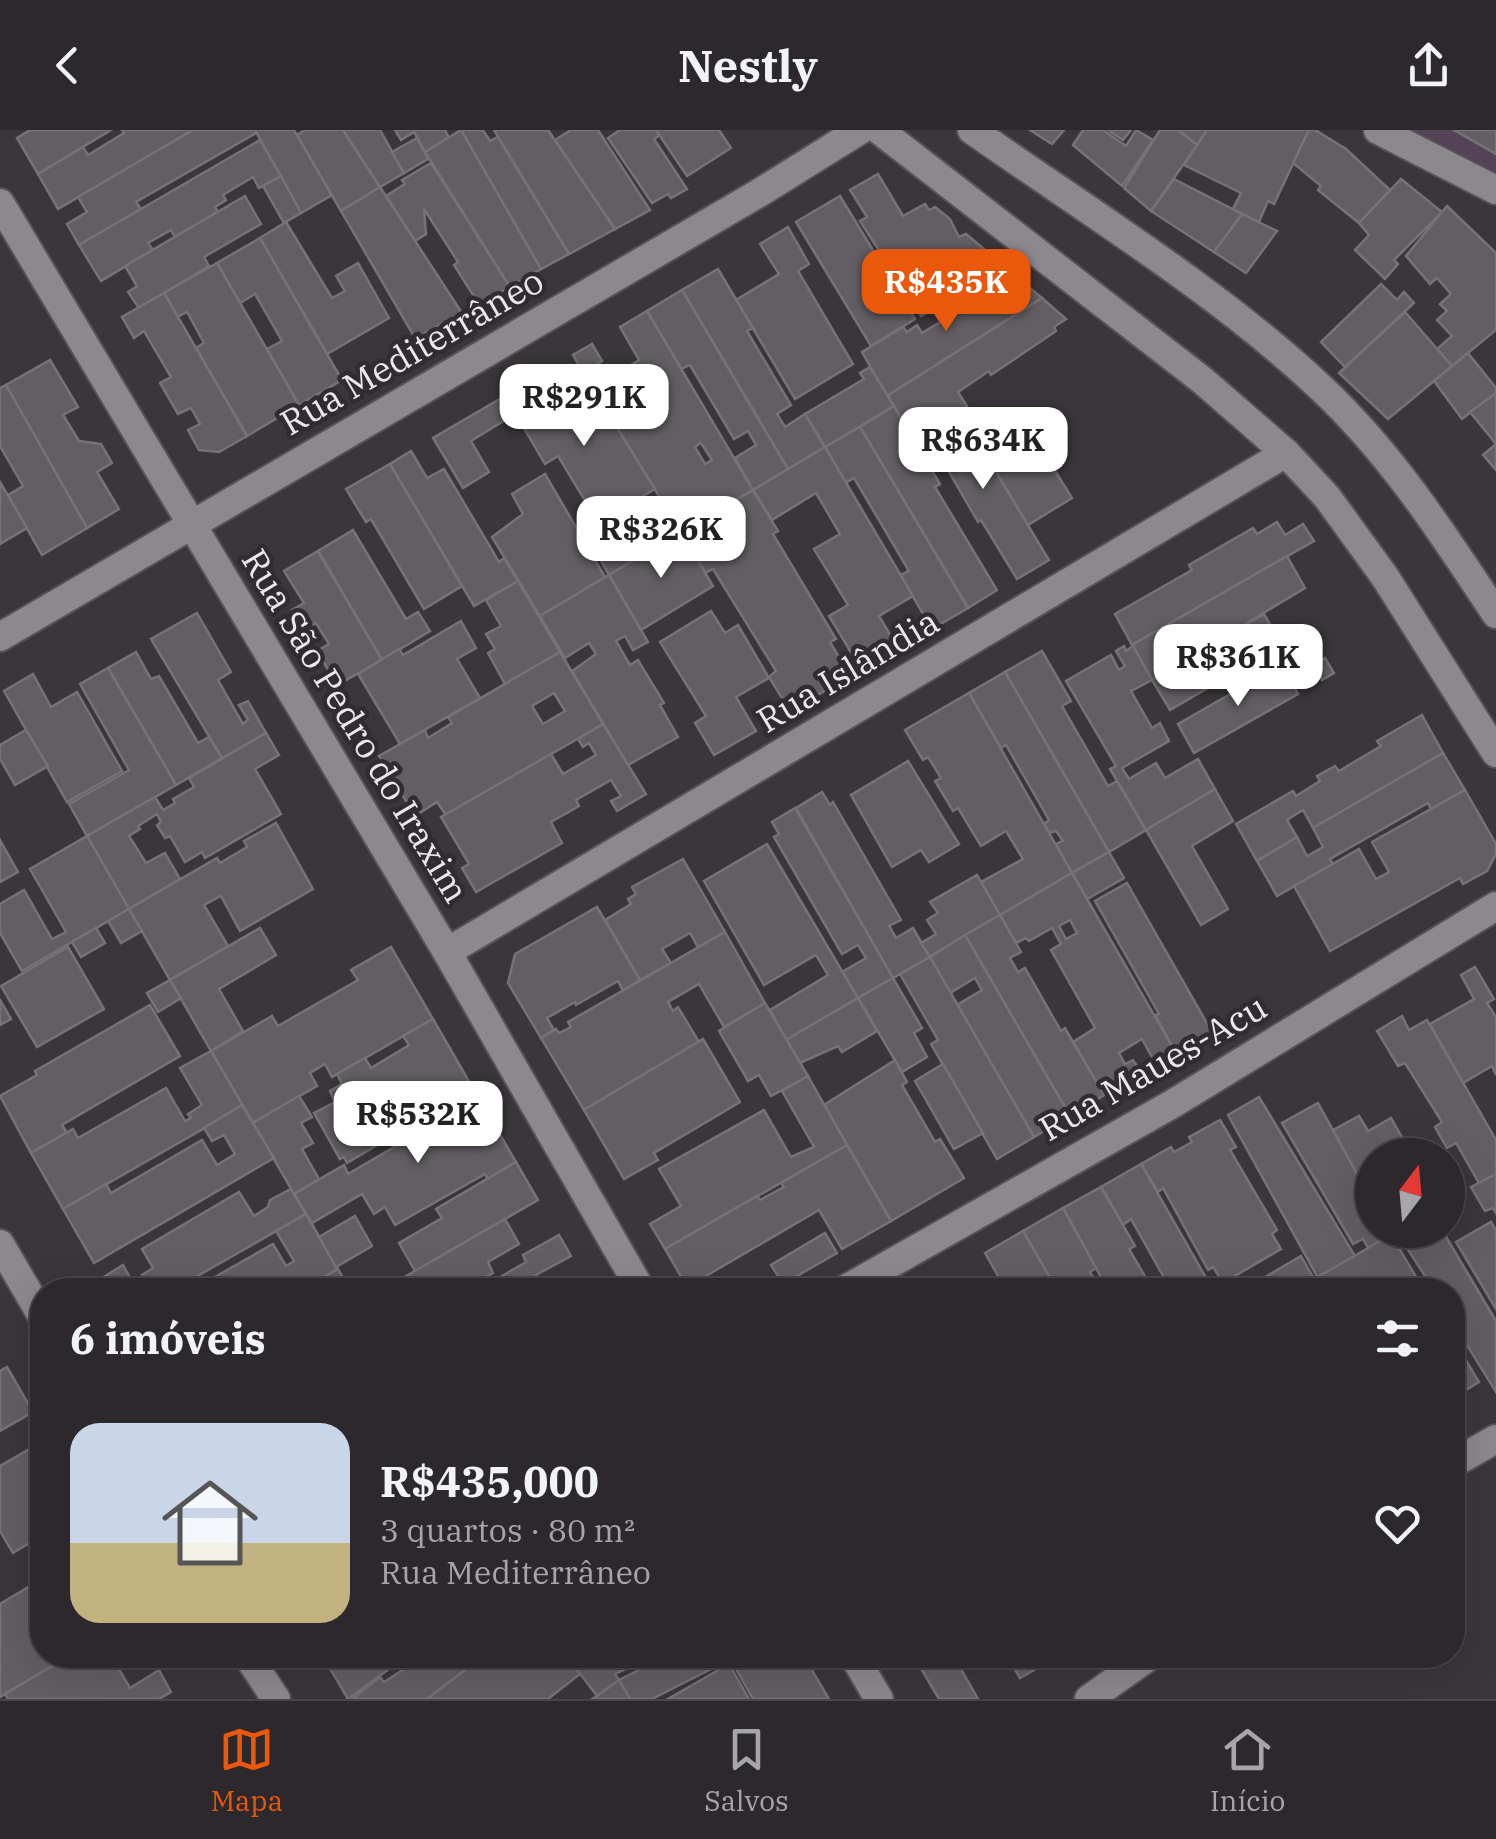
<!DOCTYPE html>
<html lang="pt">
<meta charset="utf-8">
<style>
:root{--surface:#2c282c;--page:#343034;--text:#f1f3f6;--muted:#a6a6a9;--line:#484448;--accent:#ea580c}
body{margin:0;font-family:"IBM Plex Serif",serif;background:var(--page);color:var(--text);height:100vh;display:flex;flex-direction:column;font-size:38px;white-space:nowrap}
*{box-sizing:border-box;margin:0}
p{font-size:32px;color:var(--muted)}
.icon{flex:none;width:55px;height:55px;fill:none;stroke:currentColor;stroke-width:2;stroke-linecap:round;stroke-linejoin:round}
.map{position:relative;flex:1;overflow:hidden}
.side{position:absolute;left:30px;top:1148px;width:1435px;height:390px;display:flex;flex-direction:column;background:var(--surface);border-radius:40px;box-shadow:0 10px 40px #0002,0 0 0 2px var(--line)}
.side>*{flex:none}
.needle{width:65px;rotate:16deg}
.tools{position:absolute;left:1355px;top:1008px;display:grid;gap:20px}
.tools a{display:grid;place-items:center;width:110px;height:110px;border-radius:50%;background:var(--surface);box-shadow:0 10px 40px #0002,0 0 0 2px var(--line);font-size:50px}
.price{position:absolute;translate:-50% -85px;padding:0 22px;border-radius:20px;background:#fff;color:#222;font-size:32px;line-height:65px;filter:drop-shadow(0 2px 5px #0008)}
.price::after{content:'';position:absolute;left:50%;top:60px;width:30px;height:22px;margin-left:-15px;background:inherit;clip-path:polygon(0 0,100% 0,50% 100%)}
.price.current{background:var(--accent);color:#fff}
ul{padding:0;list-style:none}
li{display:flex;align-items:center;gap:30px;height:250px;padding:0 40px}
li+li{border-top:2px solid var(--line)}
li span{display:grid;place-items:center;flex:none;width:280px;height:200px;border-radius:30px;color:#555}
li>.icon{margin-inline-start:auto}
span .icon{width:120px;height:120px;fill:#fffc;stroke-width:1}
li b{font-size:42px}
h2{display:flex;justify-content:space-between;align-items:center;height:120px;padding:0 40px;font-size:42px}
header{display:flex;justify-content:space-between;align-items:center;height:130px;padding:0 40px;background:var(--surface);font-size:45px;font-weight:700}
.tab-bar{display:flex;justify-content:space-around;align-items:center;height:140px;border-top:2px solid var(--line);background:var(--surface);font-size:28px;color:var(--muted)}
.tab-bar a{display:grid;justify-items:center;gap:5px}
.tab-bar .current{color:var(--accent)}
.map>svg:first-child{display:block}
.green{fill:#544259}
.building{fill:#625e63;stroke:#767277;stroke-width:2.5;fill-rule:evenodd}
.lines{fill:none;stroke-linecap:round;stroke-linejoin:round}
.minor-casing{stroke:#565357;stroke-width:32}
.minor{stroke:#8c888d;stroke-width:28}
.labels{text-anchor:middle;stroke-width:9;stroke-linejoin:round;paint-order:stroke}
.street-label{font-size:35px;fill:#ece9ec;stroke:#302c31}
</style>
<header><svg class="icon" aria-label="back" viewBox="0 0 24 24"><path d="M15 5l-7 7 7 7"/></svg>Nestly<svg class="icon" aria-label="share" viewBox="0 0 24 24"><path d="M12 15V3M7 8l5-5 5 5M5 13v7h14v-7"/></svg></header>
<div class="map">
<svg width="1496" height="1569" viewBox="0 0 1496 1569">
<rect width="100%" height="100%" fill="#3a363b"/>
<!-- green -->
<path class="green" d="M1409,0H1496V47Z"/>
<!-- building -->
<g class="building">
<path d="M30,0H111L38,44L17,8Z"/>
<path d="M122,0H193L58,79L38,44L83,17L88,25L124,3Z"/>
<path d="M193,0H255L256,3L136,72L141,79L79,115L67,94L87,82L78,67Z"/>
<path d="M255,0H294L332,65L301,83Z"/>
<path d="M305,0H343L380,57L341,81L297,5Z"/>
<path d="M343,0H380L404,43L380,57Z"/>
<path d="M395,0H413L414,2L401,10Z"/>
<path d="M413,0H445L449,8L425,22Z"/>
<path d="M461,0H483L490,11L498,7L569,124L541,139Z"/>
<path d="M461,0L541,139L510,157L425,22Z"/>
<path d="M494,0H548L615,99L569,124Z"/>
<path d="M571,0H598L650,80L615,99L555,10Z"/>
<path d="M620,0H656L660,5L654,9L687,59L671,68L668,64L652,73L608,8Z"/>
<path d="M656,0H719L731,18L687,46Z"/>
<path d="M1030,0H1064L1052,14Z"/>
<path d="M1083,0H1103L1126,16L1136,0L1153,10L1122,56L1073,15Z"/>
<path d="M1108,0H1131L1123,10Z"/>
<path d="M1178,0H1207L1197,15Z"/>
<path d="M1178,0L1197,15L1151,81L1124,58L1160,0Z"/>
<path d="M1207,0H1309L1274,74L1268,71L1259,92L1233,79L1241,63L1184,35Z"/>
<path d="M1309,0H1315L1346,19L1390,60L1359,93L1318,60L1321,56L1293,33Z"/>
<path d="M1454,0H1496V24Z"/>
<path d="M417,8L428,29L404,43L392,22Z"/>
<path d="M260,10L281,46L259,58L253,47L223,65L226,70L215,77L218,82L175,107L171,100L148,113L153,120L101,151L79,115Z"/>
<path d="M431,33L510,157L478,173L454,135L458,132L424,79L426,104L415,111L386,66L405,54L402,50Z"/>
<path d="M878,44L903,86L925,74L929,80L935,77L950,89L959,107L966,104L1003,135L921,186L860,91L867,87L850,60Z"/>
<path d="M281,46L301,83L284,93L263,56Z"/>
<path d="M1174,49L1242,84L1214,122L1151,81Z"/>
<path d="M1401,49L1442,82L1394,130L1398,134L1385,149L1355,120L1369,105L1359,93Z"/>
<path d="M380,57L462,183L415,208L341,81Z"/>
<path d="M245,66L261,94L204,127L209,136L139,178L128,162L137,156L125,136Z"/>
<path d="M840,66L915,189L871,216L796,92Z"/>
<path d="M1447,76L1496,123V200L1452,236L1437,219L1452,206L1437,190L1447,181L1440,174L1451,164L1437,148L1430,154L1406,126Z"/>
<path d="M1242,84L1277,101L1246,143L1214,122Z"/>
<path d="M286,92L332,168L345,161L336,146L358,133L389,188L327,224L260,108Z"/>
<path d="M788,97L809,134L798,141L853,234L795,269L736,170L779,144L760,114Z"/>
<path d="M260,108L342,250L299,275L267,219L282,211L255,164L240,173L217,133Z"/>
<path d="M217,133L299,275L247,306L196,218L204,213L187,182L177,187L164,163Z"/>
<path d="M718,139L753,198L747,201L791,275L777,284L785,297L805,284L825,317L788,339L682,160Z"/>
<path d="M1012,143L1042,168L887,266L862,222L903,197L907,202L917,195L922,203L940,192L932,179L945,171L953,183Z"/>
<path d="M1381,154L1397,170L1404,162L1414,173L1345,237L1321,212Z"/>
<path d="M682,160L788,339L753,360L735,328L756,315L748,301L734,309L690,235L681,239L647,181Z"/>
<path d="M164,163L247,306L219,322L199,320L188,300L200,294L191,278L178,284L160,253L171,247L144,201L134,208L122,187Z"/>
<path d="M1042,168L1066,189L1054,197L1056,201L991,245L989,241L958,262L967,276L914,310L887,266Z"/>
<path d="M647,181L753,360L681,402L593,259L639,230L620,197ZM701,313L712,330L705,334L695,317Z"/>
<path d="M1405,182L1452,236L1388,289L1339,243Z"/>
<path d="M592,214L602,231L583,242L573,225Z"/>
<path d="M1468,223L1496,258V263L1462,289L1434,251Z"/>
<path d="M50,230L78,277L63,285L79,311L101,314L112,333L97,342L119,379L87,398L6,255Z"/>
<path d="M870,237L894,276L825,317L805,284L864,249L860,243Z"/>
<path d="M529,251L550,284L593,259L655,359L598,392L558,326L545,334L505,266Z"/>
<path d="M6,255L87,398L42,425L8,365L23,356L0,316V258Z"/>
<path d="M1496,263V340L1483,325L1496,314L1470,282Z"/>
<path d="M505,266L515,284L471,311L489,342L463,358L433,308Z"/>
<path d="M894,276L940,354L935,357L997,460L968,478L860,297Z"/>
<path d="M959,281L1049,430L1017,449L981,390L978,392L941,328L928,336L914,310Z"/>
<path d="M1009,288L1030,325L1041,318L1072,368L1028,395L976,308Z"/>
<path d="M860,297L968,478L932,499L900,445L909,441L854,348L845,353L825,317Z"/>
<path d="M825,317L913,466L879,486L898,518L861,539L829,486L848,475L814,419L840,404L816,363L772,390L753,360Z"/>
<path d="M411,321L427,348L444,339L499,432L504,428L518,451L474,476L390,334Z"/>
<path d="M390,334L462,456L424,479L371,389L366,392L346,359Z"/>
<path d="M545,344L605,447L540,486L492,407L523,384L512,364Z"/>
<path d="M0,352L27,398L0,414Z"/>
<path d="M753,360L778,401L773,404L836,509L830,512L850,546L790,581L769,547L776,541L713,439L705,443L681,402Z"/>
<path d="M667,379L681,402L609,445L596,422Z"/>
<path d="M1277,392L1285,405L1303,394L1314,411L1132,515L1115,484L1192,440L1189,435L1253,398L1257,404Z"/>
<path d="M353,400L406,489L418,482L430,501L382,530L318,421Z"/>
<path d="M681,402L713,456L641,500L609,445Z"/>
<path d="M318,421L382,530L337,555L317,521L329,514L316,493L304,500L292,480L304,473L284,441Z"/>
<path d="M1287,426L1305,458L1152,550L1132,515Z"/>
<path d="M609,445L648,512L633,520L625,506L616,511L630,535L638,530L664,573L660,575L678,607L628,635L572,541L596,524L589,513L565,528L540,486Z"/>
<path d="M518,451L560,522L505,554L488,523L495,519L486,504L501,496L486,470Z"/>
<path d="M711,481L725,503L738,495L769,548L736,567L756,601L714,625L695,593L706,586L660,512Z"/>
<path d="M197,483L231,542L218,550L243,594L248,590L239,575L248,571L266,603L222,628L151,509Z"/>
<path d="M1264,484L1282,515L1170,580L1152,550Z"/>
<path d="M461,491L476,518L457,529L480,568L400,614L358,544L399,519L403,525Z"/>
<path d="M1124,516L1126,521L1133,516L1152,550L1131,561L1152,598L1160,593L1169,611L1122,638L1129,649L1156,633L1165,648L1198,629L1215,659L1146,700L1110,639L1116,636L1066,551L1111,525L1119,540L1125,536L1116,521Z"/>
<path d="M1042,521L1071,571L1062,576L1108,656L1117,651L1146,700L1109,722L1005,542Z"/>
<path d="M136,522L151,549L159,546L198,613L209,607L222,628L176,655L108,538Z"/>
<path d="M560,522L603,594L446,685L437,672L415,686L379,626L425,600L428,608L452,593L448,587ZM554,563L565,581L543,594L532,576Z"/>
<path d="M1325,528L1334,543L1322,550L1314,535Z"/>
<path d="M1281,535L1298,564L1194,623L1178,594Z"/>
<path d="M108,538L176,655L87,706L69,674L129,640L80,554Z"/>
<path d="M1005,542L1109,722L1072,743L1056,714L1063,711L1056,701L1049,703L1044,694L1049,690L1006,615L1001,618L969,563Z"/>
<path d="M33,544L51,577L77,562L122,641L67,672L4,561Z"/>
<path d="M969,563L1072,743L1000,785L981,752L1023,729L1006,701L981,716L958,678L953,681L935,651L941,648L928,627L923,630L905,600Z"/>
<path d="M1422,585L1443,623L1313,698L1303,680L1287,690L1297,707L1257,731L1236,694L1293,661L1296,666L1320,651L1317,646L1335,636L1339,641L1381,616L1377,611Z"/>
<path d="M603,594L646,664L617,681L611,671L621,666L611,650L576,670L579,676L551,692L562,713L476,762L462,738L469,734L441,687L551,624L563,644L596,625L589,613L583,617L578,609Z"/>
<path d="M26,600L48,636L15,655L0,629V615Z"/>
<path d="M266,603L279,625L255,639L281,684L205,728L202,722L185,732L170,706L165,708L157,695L161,692L157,684L138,696L140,699L129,706L146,733L165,723L180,749L129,779L87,706L155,667L163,680L175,673L173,669L194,657L189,648Z"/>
<path d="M1443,623L1465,660L1431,679L1428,673L1330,729L1333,734L1277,766L1257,731L1297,707L1307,726L1323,717L1313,698Z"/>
<path d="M908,631L959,714L929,732L921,720L892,737L851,665Z"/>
<path d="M1215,659L1233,691L1192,716L1228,779L1201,795L1146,700Z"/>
<path d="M1465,660L1496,714V724L1487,741L1463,754L1460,748L1330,821L1294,756L1359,719L1376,749L1389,742L1372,712Z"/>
<path d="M822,662L830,675L833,672L901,790L889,796L896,808L913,798L930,827L893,848L796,678Z"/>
<path d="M795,678L893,848L858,868L842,842L866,828L858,815L842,824L774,707L779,704L772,692Z"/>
<path d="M276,693L313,759L240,801L221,766L204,775L228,816L170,850L129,779L217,728L220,733L247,717L244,711Z"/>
<path d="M87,706L129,779L22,841L0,803V774L24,760L52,809L66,802L30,739Z"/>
<path d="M0,710L18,742L0,752Z"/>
<path d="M767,714L858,868L786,910L770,880L828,845L816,825L764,855L704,751Z"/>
<path d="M1109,722L1124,748L1087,769L1072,743Z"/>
<path d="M683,729L725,802L698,817L690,803L662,819L671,833L640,850L605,790L631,774L628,769L636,764L632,757Z"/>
<path d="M1072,743L1176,923L1104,965L1073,912L1095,898L1051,820L1061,814L1052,798L1029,811L1026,808L1016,813L1000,785ZM1070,790L1077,803L1066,809L1059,796ZM1142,909L1154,931L1139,939L1133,930L1125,934L1119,923Z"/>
<path d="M977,745L1000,785L930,827L921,813L936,804L927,790L938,783L930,772Z"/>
<path d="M1127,753L1212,902L1176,923L1155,885L1159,884L1095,771Z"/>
<path d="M597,777L640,850L623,861L618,851L576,875L575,872L547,888L554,900L541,908L508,853L515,824Z"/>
<path d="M129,779L142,801L121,813L108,791Z"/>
<path d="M1000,785L1021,822L1010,828L1018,842L1025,838L1061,901L1065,898L1104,965L1070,986L965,805Z"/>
<path d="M96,798L105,813L81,827L72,812Z"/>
<path d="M260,798L276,825L219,859L243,901L211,921L170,850Z"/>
<path d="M725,802L765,873L724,897L699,854L668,872L673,881L678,877L699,912L584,980L541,908L556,899L559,903L571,897L568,892Z"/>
<path d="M965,805L1070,986L1034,1007L957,875L982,860L975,848L950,863L930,827Z"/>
<path d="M68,817L104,879L37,917L1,856Z"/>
<path d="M391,817L433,889L332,947L325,934L310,943L317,956L253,993L211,921L272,886L278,896L358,850L351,840Z"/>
<path d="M930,827L1034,1007L997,1029L931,914L938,910L900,844Z"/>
<path d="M1475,837L1494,869L1487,873L1496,887V945L1492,936L1463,953L1430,894L1474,869L1461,845Z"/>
<path d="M893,848L922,898L914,903L927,927L902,942L858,868Z"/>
<path d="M170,850L181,868L158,882L147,863Z"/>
<path d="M858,868L877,901L842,922L838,916L800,933L786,910Z"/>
<path d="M0,870L11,889L0,895Z"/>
<path d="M765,873L808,946L771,966L759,945L748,951L719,901Z"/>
<path d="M150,875L180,926L62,995L67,1003L31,1023L0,966L37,945L35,941Z"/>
<path d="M1402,886L1409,900L1427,890L1496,1010V1044L1479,1053L1456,1013L1447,1018L1435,997L1442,992L1405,933L1398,936L1377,901Z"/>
<path d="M433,889L474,960L446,976L442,970L402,993L406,998L347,1033L344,1027L340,1029L314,983L335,972L330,961L342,954L337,944L365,928L371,938L409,915L403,906Z"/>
<path d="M703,909L740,972L654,1023L658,1030L624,1049L584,980Z"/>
<path d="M211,921L243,976L63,1079L31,1023L73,999L78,1008L166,958L185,991L191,988L188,984L202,975L180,938Z"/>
<path d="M895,930L907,952L902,955L935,1012L940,1009L964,1048L891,1091L824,975Z"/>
<path d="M943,934L983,1003L954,1019L915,951Z"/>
<path d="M808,946L847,1015L665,1119L650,1094L681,1076L659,1039L764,980L791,1027L814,1017L782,961Z"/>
<path d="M474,960L516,1032L488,1049L485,1044L395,1095L385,1077L374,1084L362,1064L312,1093L294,1064L344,1035L348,1044L423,1000L418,992Z"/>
<path d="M299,966L312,987L301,993L313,1013L302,1019L319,1049L294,1064L253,993Z"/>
<path d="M1259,967L1355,1126L1318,1148L1228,985Z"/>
<path d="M1318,973L1372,1071V1100H1388L1391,1105L1368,1118L1363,1109L1353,1114L1282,993Z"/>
<path d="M242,975L274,1028L94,1133L63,1079L106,1054L111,1063L202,1010L217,1035L235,1024L224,1005L212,1011L204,998Z"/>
<path d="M1359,986L1368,1001L1391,988L1412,1025H1372V1071L1333,1000Z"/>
<path d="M1220,990L1236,1017L1230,1020L1277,1100L1272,1104L1281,1119L1223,1153L1213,1137L1208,1140L1163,1058L1158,1062L1141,1034L1171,1017L1174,1022L1192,1012L1189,1007Z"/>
<path d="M847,1015L891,1091L842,1119L819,1080L687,1157L665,1119L757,1066L760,1070L784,1057L781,1053Z"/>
<path d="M516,1032L538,1070L415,1141L399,1113L442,1088L436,1079Z"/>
<path d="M1141,1034L1213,1160H1171L1131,1089L1123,1095L1101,1057Z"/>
<path d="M1496,1044V1083L1493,1078L1485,1081L1471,1057Z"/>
<path d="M1101,1057L1135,1116L1129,1119L1153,1160H1108L1063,1078Z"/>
<path d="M291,1059L306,1084L173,1160H151L142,1145L153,1138L142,1119L239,1062L254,1086L268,1077L270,1070Z"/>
<path d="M1063,1078L1096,1138L1090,1142L1100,1160H1057L1023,1101Z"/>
<path d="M306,1084L338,1139L300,1160H192L273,1114L286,1136L294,1131L276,1101Z"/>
<path d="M355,1086L372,1116L336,1137L319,1107Z"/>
<path d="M505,1089L519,1114L488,1132L493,1143L463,1160H447L444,1156L437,1160H382Z"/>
<path d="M1491,1092L1496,1100V1179L1456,1112Z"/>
<path d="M1399,1100H1442L1496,1191V1262L1452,1191V1160H1434L1396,1101Z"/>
<path d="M1023,1101L1057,1160H1006L985,1123Z"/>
<path d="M825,1103L837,1123L783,1154L771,1135Z"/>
<path d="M559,1105L571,1126L536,1145L545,1160H478L526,1132L523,1125Z"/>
<path d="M1391,1105L1424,1160H1391L1386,1151L1371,1160H1320L1314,1149Z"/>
<path d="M1301,1126L1314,1149L1297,1160H1243Z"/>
<path d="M123,1135L137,1160H109L102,1148Z"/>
<path d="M338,1139L350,1160H301Z"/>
<path d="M1314,1149L1320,1160H1297Z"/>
<path d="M1452,1207L1479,1252L1456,1266L1465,1281L1452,1289Z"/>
<path d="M7,1237L33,1282L0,1301V1241Z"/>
<path d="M42,1312V1405L13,1423L0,1401V1336Z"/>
<path d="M42,1449V1525H71L0,1567V1474Z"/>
<path d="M71,1525H125L114,1531L130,1558L159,1540L171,1562L159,1569H8L5,1564Z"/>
<path d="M322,1525H408L348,1569Z"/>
<path d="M426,1525H485L427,1569H352L380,1547L384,1552Z"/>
<path d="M485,1525H566L580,1544L548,1569H427Z"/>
<path d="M566,1525H655L615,1544L619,1550L597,1566Z"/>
<path d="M669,1525H710L707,1527L713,1538L652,1569H630L619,1550Z"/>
<path d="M728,1525H803L829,1569H753Z"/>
<path d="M913,1525H953L978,1569H939Z"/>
<path d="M1014,1525L1018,1528L1026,1525L1034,1540L1020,1548L1008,1528Z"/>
<path d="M729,1534L749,1569H668Z"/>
<path d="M619,1550L630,1569H592L597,1566Z"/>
</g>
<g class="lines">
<defs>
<g id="minor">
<path d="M879,0L1202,250L1286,323L1327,367L1385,447L1496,623"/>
<path d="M972,0C1086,80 1219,162 1320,257C1391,323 1443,404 1496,484"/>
<path d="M1378,0L1496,60"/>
<path d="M0,73L447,822L641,1160"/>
<path d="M0,507L759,63L860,0"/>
<path d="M447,822L1286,323"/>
<path d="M0,1114L42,1186"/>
<path d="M844,1160L1174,973L1496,776"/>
<path d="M1452,1334L1496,1309"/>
<path d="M247,1525L276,1569"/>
<path d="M853,1525L879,1569"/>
<path d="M1089,1569L1151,1525"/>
</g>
</defs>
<!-- minor casing -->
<use href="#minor" class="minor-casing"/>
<!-- minor -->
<use href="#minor" class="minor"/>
</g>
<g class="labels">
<!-- street labels -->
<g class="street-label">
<text transform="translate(412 222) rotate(-30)" y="12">Rua Mediterrâneo</text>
<text transform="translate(848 541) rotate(-31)" y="12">Rua Islândia</text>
<text transform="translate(355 596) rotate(59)" y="12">Rua São Pedro do Iraxim</text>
<text transform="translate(1153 938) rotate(-30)" y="12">Rua Maues-Acu</text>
</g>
</g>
</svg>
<div class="tools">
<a><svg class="needle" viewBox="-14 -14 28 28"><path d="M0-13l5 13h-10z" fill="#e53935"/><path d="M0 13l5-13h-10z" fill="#a6a6a9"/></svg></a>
</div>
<b class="price current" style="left:946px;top:204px">R$435K</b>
<b class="price" style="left:584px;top:319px">R$291K</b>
<b class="price" style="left:983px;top:362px">R$634K</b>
<b class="price" style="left:661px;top:451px">R$326K</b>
<b class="price" style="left:1238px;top:579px">R$361K</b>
<b class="price" style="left:418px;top:1036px">R$532K</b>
<section class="side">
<h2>6 imóveis<svg class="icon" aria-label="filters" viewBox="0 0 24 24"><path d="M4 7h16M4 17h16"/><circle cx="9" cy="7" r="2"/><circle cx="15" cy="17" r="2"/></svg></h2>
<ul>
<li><span style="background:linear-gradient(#c9d6e8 60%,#c2b280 0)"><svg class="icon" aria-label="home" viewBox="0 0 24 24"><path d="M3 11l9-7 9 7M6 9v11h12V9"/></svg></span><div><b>R$435,000</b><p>3 quartos · 80 m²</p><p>Rua Mediterrâneo</p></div><svg class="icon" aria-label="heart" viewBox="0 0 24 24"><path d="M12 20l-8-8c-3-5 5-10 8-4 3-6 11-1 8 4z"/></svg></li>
</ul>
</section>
</div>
<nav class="tab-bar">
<a class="current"><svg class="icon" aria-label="map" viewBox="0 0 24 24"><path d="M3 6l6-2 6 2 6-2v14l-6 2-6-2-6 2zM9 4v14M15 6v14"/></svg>Mapa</a>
<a><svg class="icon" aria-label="saved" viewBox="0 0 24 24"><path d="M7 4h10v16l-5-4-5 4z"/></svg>Salvos</a>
<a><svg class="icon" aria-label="home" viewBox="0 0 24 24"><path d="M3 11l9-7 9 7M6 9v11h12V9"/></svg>Início</a>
</nav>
